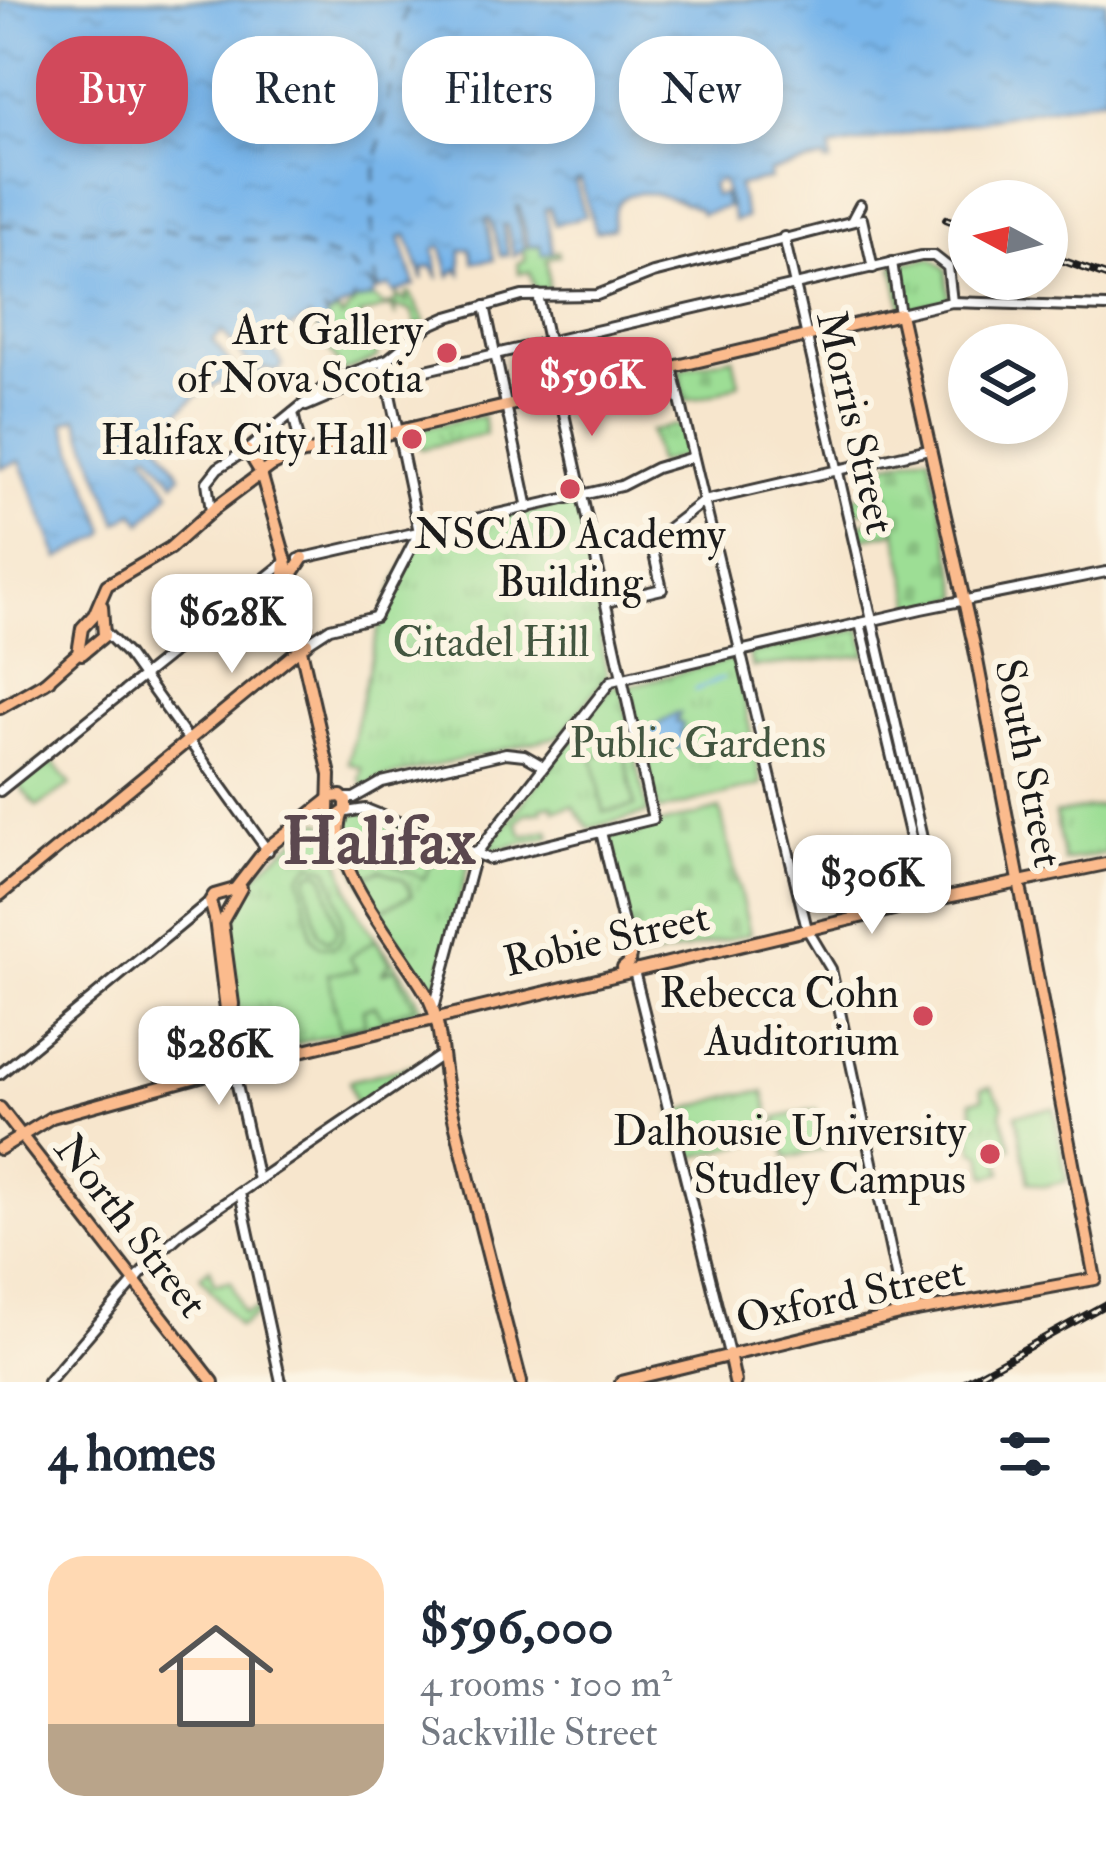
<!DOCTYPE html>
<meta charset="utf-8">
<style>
:root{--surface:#fff;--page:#f2f2f3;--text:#1f2937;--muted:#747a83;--line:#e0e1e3;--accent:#d1495b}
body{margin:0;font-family:"IM FELL Double Pica",serif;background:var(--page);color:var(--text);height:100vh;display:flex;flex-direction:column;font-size:45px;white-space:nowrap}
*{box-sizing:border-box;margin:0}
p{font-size:39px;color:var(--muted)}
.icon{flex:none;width:66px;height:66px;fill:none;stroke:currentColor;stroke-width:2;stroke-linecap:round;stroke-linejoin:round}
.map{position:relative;height:1382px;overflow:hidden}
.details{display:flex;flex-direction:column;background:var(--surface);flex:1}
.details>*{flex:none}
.guide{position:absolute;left:36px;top:36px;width:1035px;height:108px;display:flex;gap:24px}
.needle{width:78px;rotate:277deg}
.buttons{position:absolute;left:948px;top:180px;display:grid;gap:24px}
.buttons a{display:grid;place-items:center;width:120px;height:120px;border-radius:50%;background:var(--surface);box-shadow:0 6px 18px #0003;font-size:60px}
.price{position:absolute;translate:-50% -102px;padding:0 27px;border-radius:24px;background:#fff;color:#222;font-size:39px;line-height:78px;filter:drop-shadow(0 3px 6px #0008)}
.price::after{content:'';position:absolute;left:50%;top:72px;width:36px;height:27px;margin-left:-18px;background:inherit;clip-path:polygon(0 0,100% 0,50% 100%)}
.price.active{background:var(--accent);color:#fff}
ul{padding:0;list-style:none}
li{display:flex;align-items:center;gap:36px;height:300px;padding:0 48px}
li+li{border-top:3px solid var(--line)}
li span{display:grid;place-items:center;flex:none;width:336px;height:240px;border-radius:36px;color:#555}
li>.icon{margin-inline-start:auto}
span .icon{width:144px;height:144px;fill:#fffc;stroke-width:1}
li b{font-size:51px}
h2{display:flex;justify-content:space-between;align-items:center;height:144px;padding:0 48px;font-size:51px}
.pill{padding:0 42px;border-radius:48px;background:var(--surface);box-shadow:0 6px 18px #0003;font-size:42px;line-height:108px}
.pill.active{background:var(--accent);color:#fff}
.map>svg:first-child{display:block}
.cemetery{fill:url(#cemetery-stones);stroke:#5c7d58;stroke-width:3}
.park{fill:url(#park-tufts);stroke:#5c7d58;stroke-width:3}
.garden{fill:#9dde95;stroke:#5c7d58;stroke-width:3;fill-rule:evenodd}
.water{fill:url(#water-ripples);stroke:#4a6883;stroke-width:3}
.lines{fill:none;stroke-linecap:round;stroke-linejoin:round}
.stream{stroke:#78b5ea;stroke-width:3}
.ferry{stroke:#41596e;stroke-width:3;stroke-dasharray:15 12;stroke-linecap:butt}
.minor-casing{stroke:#3d3a37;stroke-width:14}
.major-casing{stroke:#3d3a37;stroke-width:16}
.minor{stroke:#fff;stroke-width:8}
.major{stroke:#fbbb8d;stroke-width:10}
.rail-casing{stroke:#1c1c1c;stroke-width:8}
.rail{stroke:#fcf5e5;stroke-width:3;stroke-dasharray:9;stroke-linecap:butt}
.poi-dot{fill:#d1495b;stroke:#fcf5e5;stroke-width:4.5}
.labels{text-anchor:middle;stroke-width:12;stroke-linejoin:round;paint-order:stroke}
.poi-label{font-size:42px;fill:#1c1c1c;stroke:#fcf5e5;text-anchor:end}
.street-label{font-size:42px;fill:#1c1c1c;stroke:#fcf5e5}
.park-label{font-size:42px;fill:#435640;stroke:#fcf5e5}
.town-label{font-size:66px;font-weight:bold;fill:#5b484f;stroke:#fcf5e5}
</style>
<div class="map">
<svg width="1106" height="1382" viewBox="0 0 1106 1382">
<defs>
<pattern id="cemetery-stones" width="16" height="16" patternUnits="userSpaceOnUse" patternTransform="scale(3)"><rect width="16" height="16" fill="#9dde95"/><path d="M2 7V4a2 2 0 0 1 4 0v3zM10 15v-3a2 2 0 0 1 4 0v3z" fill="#87be80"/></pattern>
<pattern id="park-tufts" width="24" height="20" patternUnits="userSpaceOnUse" patternTransform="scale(3)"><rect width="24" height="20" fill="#9dde95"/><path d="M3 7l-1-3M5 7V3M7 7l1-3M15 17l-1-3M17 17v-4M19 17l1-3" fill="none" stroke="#87be80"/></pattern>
<pattern id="water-ripples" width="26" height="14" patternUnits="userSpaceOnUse" patternTransform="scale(3)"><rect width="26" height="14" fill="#78b5ea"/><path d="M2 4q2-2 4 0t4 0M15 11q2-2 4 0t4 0" fill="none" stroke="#679bc8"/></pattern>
</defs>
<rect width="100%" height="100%" fill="#fcf5e5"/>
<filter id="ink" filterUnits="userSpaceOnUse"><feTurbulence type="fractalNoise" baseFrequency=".00833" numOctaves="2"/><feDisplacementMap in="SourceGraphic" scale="24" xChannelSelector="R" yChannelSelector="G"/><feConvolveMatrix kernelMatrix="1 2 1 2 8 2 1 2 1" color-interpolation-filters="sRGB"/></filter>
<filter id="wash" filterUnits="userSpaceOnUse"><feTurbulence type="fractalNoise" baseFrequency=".004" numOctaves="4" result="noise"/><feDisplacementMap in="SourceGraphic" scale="48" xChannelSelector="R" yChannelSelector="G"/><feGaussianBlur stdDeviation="2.7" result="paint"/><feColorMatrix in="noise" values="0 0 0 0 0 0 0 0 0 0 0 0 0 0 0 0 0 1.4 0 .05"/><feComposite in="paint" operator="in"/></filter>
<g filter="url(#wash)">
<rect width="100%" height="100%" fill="#f7e6cd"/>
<!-- cemetery -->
<g class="cemetery">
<path d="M733,357L739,383C722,394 705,397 684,401L680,369Z"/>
<path d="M929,454L961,597L914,608L881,465Z"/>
<path d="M720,809L750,934L636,961L608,837Z"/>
</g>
<!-- park -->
<g class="park">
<path d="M540,245L542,254L558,251L559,255L547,259L549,290H535L530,272L519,273L518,263L525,261L522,248Z"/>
<path d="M931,258L946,269L949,299L903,311L893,265Z"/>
<path d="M410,293L425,322L417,327L411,311L395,306L396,317L391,306L360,315L378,358L343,372L311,319L329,338L333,336L323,310L328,315L338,311L342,317L354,304V296H371L385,306L396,301V295L407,302L406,295Z"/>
<path d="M483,416L486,434L421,449L416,429Z"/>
<path d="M675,425L681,428L687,455L657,463L650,431Z"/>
<path d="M884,482L896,532L858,539L855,525L874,520L871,509L853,513L849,497L866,494L865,486Z"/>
<path d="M568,504L575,506L582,519L608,635L600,638L607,675L560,736L379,779L365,788L360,779L362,768L348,763C360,712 382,557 433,535C474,517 525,513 568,504Z"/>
<path d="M861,629L867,655L752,667L749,654Z"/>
<path d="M730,660L736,664L762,785L659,811L628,686Z"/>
<path d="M620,684L648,813L589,828L573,806L554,810L553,805L541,807L542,811L524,814L517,823L523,836L548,830L550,837L485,852L612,686Z"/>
<path d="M48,756L71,785L37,807L15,781Z"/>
<path d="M1106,805V853L1064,861L1055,814Z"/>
<path d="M360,811L470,859L434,998C399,935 353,894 343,820Z"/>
<path d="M318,822H323C337,841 345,884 357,909C376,945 408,973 423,1012L260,1053L249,1048C237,1030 238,1005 235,984C223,885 248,881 318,822Z"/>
<path d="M414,1065V1067L357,1109L349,1081Z"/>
<path d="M991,1087L1003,1105L1001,1114L1012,1148L998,1152L1002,1173L987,1177L982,1154L974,1151L968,1125L976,1123L971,1101L983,1098L981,1089Z"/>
<path d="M764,1092L774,1132L751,1143L686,1159L673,1113L737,1094Z"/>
<path d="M816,1109L826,1149L787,1158L776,1118Z"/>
<path d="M210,1268L214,1284L231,1281L243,1313L261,1307L262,1310L239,1327L200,1276Z"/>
</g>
<!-- garden -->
<g class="garden">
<path d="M624,750L635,806L604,812L593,756Z"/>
<path d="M389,831L436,853L424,879L376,857Z"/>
<path d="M312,863L328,869C336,890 346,918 342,940L333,947L320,946L312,937L300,876ZM317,870L324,876L337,928L335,936L328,941L319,934L307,881L309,874Z"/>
<path d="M381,870L404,880L412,895L379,911L362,879Z"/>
<path d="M375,939L390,963L381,974L395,968L415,1007L382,1018L375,1005L363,1009L365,1024L340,1029L328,974L357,970L349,958Z"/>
<path d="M1054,1108L1067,1181L1044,1186L1029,1182L1016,1114Z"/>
</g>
<!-- water -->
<g class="water">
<path d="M0,0H1106V97L830,148L831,162L826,163L824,159L769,172L770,179L738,186L746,218L734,221L722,180L711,185L714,196L723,194L727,207L701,214L699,209C666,196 611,173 613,228L596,232L580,180L575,182L585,216L555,225L550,208L545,209L553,252L542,255L540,245L529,247L519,206L516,207L525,248L514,256L507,225H503L508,255L501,256L490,219H486L494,260L473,262L470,249L461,250V274L456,269L450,276L441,246L434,249L439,279L431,266L423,269V280L407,235L400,237L415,285L394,293L389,286L373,293V297L356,301L353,297L354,302L327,315L323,310L332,334L327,338L309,317L268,343L283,365L278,372L264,368L257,374L223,332L213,340L237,372L196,396L155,435L181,475L174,482L149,451L145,454L170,492L142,523L134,512L118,523L77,418L64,423L106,530L104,535L59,559L20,461L0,468Z"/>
<path d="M676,713H680L676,722L683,724L681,732L688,742L686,748L671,749L668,754L657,753L653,759V750L647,742L650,735L644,728H653Z"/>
</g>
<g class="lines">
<!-- stream -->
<path class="stream" d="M695,690L723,678"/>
<!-- ferry -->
<g class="ferry">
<path d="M0,225L167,231L297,245L345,261L378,291"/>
<path d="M378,289C359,196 391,92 408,0"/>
</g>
</g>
</g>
<g filter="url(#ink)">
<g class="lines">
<defs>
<g id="minor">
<path d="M852,220L860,205"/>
<path d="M784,237L936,899"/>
<path d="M892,262L900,314L952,302L1106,307"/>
<path d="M485,306L528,508"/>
<path d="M383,361L419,532"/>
<path d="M672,367L807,929L831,969L904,1313"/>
<path d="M306,406L348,388L921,256H934L948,267L952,302"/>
<path d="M293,413L302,453"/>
<path d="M211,511L207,482L218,468L247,450L333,380L388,359L430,325L448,317L522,296L597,295L653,273L862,219L873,268"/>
<path d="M299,559L621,486L656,468L693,457"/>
<path d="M606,602L662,589L651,542L704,501L929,449"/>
<path d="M860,623L926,901"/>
<path d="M106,633L127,654L268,851"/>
<path d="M307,643L330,628L375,617L418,534"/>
<path d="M0,791L284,563"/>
<path d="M344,798H354L382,782L506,753L524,755L543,766"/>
<path d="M346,812L366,809L490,859L653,819L538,295"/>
<path d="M601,832L631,956"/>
<path d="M634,971L729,1354"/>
<path d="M434,1008L475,855L611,681L921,609L1106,572"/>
<path d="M233,1067L258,1180"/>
<path d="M0,1074L210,901"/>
<path d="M240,1193L281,1382"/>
<path d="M48,1382L158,1254L185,1230L437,1058"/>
</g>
<g id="major">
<path d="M247,450L261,473L288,568"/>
<path d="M285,562L284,575L330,775L329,812"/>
<path d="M291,576L303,558"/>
<path d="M82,654L104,636L102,606"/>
<path d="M44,683L78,653L82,628L94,615L107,585L170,548L216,507L271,466L292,456L900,314L975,650L1095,1279L900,1314L621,1382"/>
<path d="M0,708L49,680"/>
<path d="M331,797L341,796L346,801V810L339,815"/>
<path d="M343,813C321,863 407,955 429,999C443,1028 441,1067 449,1098C472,1193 496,1287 521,1382"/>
<path d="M0,895L307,643"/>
<path d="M623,968L629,963L630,952"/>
<path d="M231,1019L233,1004L222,922L241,888"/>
<path d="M233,1067L215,919L210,901L214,895L235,889L266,849L328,800"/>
<path d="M0,1108L213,1382"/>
<path d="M0,1149L52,1117L233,1067L923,902L1106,864"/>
<path d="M729,1354L735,1382"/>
</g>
</defs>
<!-- minor casing -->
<use href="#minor" class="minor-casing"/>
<!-- major casing -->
<use href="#major" class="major-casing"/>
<!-- minor -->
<use href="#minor" class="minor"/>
<!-- major -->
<use href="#major" class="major"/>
<defs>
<g id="rail">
<path d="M946,219L969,228"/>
<path d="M1047,255L1106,276"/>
<path d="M965,1382L1106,1304"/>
</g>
</defs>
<!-- rail casing -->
<use href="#rail" class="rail-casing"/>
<!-- rail -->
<use href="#rail" class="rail"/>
</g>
</g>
<!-- markers -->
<g class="poi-dot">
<circle cx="447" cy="353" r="12"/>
<circle cx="412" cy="439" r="12"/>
<circle cx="570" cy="489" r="12"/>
<circle cx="923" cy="1016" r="12"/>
<circle cx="990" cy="1154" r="12"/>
</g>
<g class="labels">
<!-- poi labels -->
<g class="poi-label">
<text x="423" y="344">Art Gallery<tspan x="423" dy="48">of Nova Scotia</tspan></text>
<text x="388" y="454">Halifax City Hall</text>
<text x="570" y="548" text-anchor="middle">NSCAD Academy<tspan x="570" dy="48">Building</tspan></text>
<text x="899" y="1007">Rebecca Cohn<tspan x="899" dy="48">Auditorium</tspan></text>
<text x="966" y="1145">Dalhousie University<tspan x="966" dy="48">Studley Campus</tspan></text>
</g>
<!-- street labels -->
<g class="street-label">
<text transform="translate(857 422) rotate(77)" y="15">Morris Street</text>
<text transform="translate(1030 763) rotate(79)" y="15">South Street</text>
<text transform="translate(606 938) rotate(-13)" y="15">Robie Street</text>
<text transform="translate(132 1225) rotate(52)" y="15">North Street</text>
<text transform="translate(850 1294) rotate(-12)" y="15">Oxford Street</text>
</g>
<!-- park labels -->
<g class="park-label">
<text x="491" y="656">Citadel Hill</text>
<text x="698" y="757">Public Gardens</text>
</g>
<!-- town labels -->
<g class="town-label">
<text x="379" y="863">Halifax</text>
</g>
</g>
</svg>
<div class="buttons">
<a><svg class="needle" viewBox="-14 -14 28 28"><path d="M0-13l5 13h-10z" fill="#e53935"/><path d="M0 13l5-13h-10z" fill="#747a83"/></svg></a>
<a><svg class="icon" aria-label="layers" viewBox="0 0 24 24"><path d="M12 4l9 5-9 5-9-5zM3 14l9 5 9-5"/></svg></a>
</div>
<b class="price active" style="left:592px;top:439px">$596K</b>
<b class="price" style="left:232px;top:676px">$628K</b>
<b class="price" style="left:872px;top:937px">$306K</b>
<b class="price" style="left:219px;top:1108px">$286K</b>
<div class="guide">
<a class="pill active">Buy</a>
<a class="pill">Rent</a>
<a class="pill">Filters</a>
<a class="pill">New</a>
</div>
</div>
<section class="details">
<h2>4 homes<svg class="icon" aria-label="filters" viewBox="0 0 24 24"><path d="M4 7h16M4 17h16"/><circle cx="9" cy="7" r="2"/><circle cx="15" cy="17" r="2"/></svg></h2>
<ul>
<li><span style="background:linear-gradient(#ffd9b3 70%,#b9a48a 0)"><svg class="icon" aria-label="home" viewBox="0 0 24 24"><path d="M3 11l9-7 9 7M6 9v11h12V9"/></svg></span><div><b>$596,000</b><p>4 rooms · 100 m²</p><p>Sackville Street</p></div></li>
</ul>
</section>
